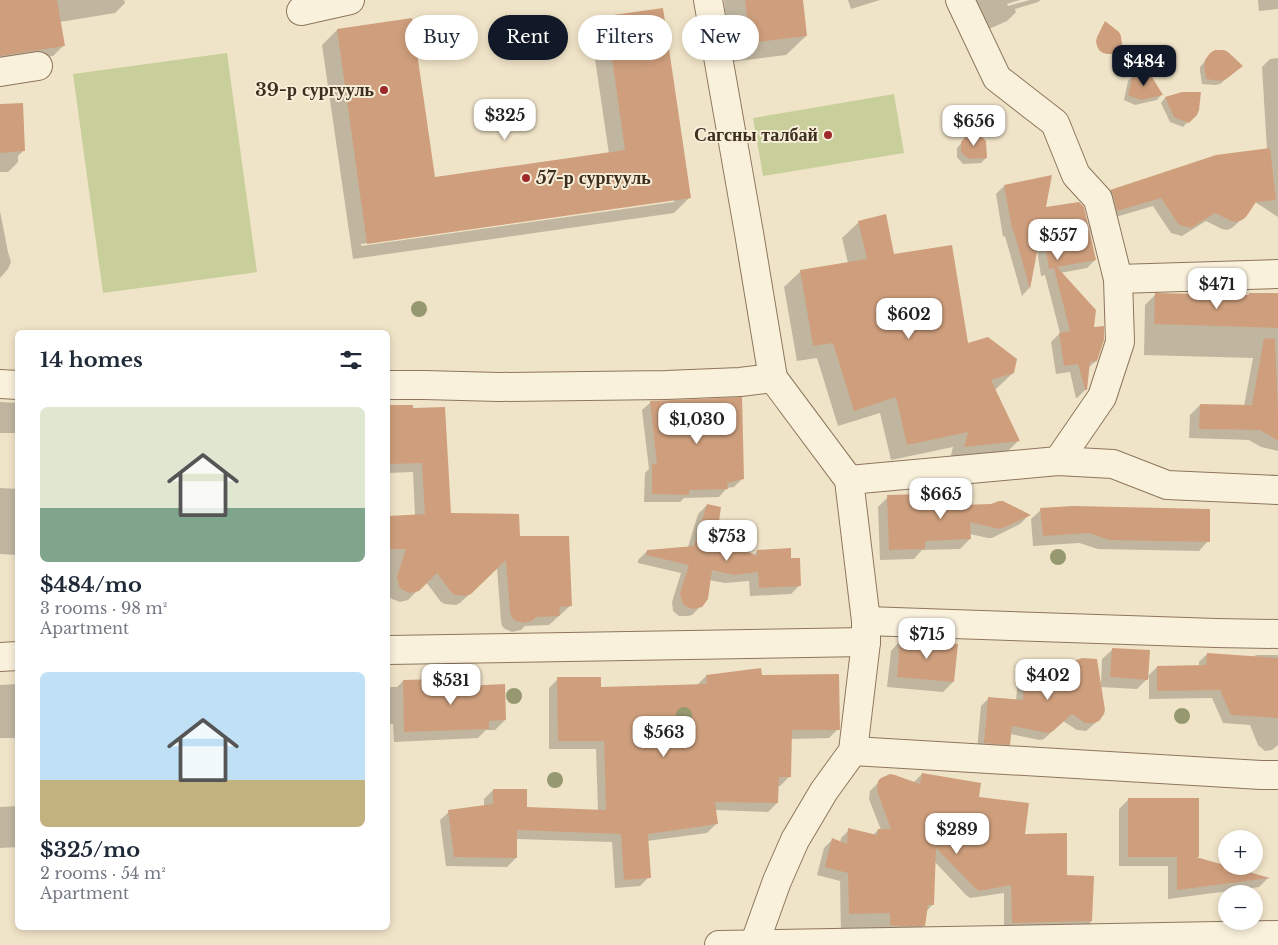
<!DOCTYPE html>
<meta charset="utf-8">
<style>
:root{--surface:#fff;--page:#f6f6f7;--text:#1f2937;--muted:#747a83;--accent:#111827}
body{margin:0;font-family:"Libre Baskerville",serif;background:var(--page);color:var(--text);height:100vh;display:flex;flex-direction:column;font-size:19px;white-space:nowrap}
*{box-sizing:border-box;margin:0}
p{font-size:16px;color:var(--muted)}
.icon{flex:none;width:28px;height:28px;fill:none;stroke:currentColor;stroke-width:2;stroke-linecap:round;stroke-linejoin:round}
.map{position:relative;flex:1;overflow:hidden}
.drawer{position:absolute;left:15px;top:330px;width:375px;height:600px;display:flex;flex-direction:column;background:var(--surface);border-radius:8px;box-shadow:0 2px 8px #0003}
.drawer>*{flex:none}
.guide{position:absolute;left:405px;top:15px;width:475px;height:45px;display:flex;gap:10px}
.tools{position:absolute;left:1218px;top:830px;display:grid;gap:10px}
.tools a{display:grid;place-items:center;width:45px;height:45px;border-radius:50%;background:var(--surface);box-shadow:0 2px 8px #0003;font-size:25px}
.price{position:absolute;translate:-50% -42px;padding:0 11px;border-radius:10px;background:#fff;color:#222;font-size:16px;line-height:32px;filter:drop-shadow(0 1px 2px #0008)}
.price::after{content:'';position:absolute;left:50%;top:30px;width:15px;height:11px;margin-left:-8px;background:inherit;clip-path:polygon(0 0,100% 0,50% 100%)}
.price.on{background:var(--accent);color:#fff}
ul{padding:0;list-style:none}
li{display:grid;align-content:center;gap:10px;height:265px;padding:0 25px}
li span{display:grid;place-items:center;height:155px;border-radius:8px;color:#555}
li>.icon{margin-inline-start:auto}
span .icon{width:90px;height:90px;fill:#fffc;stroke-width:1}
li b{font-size:21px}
h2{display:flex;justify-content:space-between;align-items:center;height:60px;padding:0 25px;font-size:21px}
.chip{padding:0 18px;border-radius:22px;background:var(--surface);box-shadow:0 2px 8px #0003;font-size:18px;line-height:45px}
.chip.on{background:var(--accent);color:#fff}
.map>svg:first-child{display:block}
.green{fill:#c9cf9b}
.shadow{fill:#0003;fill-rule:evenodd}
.building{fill:#cf9f7d}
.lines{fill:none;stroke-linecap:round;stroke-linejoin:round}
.minor-casing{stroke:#8d765c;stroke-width:30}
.minor{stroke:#faf1dc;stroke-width:28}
.tree{fill:#96986f}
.poi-dot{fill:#9e2a2b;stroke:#f7eed8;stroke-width:2}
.labels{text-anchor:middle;stroke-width:4;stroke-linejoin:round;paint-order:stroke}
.poi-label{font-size:18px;font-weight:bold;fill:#3d2e20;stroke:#f7eed8;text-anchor:end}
</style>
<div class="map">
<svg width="1278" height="945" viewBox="0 0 1278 945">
<rect width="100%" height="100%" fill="#f0e4c8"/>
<!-- green -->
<g class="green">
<path d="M227,53L257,272L103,293L73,74Z"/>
<path d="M894,94L904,153L763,176L753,118Z"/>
</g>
<!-- shadow -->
<g class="shadow">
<path d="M0,0H124L125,3L115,13L60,22L63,46L53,56L0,64Z"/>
<path d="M724,0H802L806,36L786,55L731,62Z"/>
<path d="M848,0H880L851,9Z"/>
<path d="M964,0H1020L1007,4L1008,6L1030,0H1041L1038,2L1015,9L1016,12L1007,21L980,33Z"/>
<path d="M1258,0H1278V9L1259,11Z"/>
<path d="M606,17L689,198L674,213L353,259L322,45L337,30L411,20L434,179L609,154L591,32ZM674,199V202L361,246V244Z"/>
<path d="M1211,54L1242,66L1220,84L1215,85L1202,84L1200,71V67Z"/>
<path d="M1278,58V217L1255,202L1245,216L1232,228L1227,230L1222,229L1206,221L1182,236L1171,233L1153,206L1109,219L1103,199L1111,191L1267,150L1262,67L1270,59Z"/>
<path d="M1133,76L1161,95L1157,100L1135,105L1124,100L1128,81Z"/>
<path d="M1182,93L1195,114L1183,127L1170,122L1161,103L1165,98Z"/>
<path d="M0,105L24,150L18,156V162L8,172H0Z"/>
<path d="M969,135L986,158L981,163L963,164L957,157V148Z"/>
<path d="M1004,186L1044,209L1095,260L1087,268L1060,273L1093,329L1096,361L1088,368L1086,389L1077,398H1076L1070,372L1056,374L1051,342L1060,333L1045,275L1041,276L1037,250L1029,288L1022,296L1005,236L1003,237L996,194Z"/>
<path d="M0,211L8,252L11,262L8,269L0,278Z"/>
<path d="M859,222L893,256L967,345L1013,373L996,389L994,390L1019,440L1003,456L949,463L953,447L891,460L880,413L838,426L817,358L797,361L784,287L801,271L848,263L842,238Z"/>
<path d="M1249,294L1278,295V451L1261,447L1249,440L1189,438L1190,415L1200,405L1244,406L1253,358L1144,355L1145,305L1155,295L1247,297Z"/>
<path d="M0,402L18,403V433H0Z"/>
<path d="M650,403L742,479L734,487L727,488L719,497L684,498L680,502H644L645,473L649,469L642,410Z"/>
<path d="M388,406H412L449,514L519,538L570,606L549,625L525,626L521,630L512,632L505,629L502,626L501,621L497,568L460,603L456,605L445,604L441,602L426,582L408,600L400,602L392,599L389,596L388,589V517L415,516L413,472L388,473Z"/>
<path d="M0,488L18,489V555L0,554Z"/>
<path d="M888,497L923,508L991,505L1029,515L1020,524L992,538H988L970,534V539L960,549L922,550L914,559L880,560L878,507Z"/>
<path d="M707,505L714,546L753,556L757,551L790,560L800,585L791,594L750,596L749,581L725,583L709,580L704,603L692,615L688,616H679L673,611L672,602L681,573L638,563V560L647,551L688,547L698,514Z"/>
<path d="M1041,510L1208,541L1199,551L1098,549L1079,543L1033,546L1031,519Z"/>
<path d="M901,640L953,682L943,692L887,687L891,651Z"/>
<path d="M1113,649L1147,677L1157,667H1199V662L1207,654L1253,658L1256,655H1278V745L1272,750L1265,751L1258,745L1250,725L1223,723L1212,698L1149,699V677L1137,689L1100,687L1101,718L1086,731L1077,730L1063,721L1044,739L1040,740L1010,734L1009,744L1001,752L977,750L981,706L989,698L1016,701L1018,676L1026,668L1101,684L1102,659Z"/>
<path d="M706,676L761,677L838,729L829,738L791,739L789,777L780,786H777V803L768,812L714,810L716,824L707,833L647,841L649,877L640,886L615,888L612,842L516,839V858L507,867L446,866L440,820L449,812L484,807V799L493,790L526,808L598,811L596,749H549V688L558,679L599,689L697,685Z"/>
<path d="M403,681L439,688L505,720L495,730H486L478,738L394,742L393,724H388V687H397Z"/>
<path d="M18,684V738H0V685Z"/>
<path d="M922,774L977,798L1024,835L1066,876L1092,877L1091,922L1083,930L1004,932V893L970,898L966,895L935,862L933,904L926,912L924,925L916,933L841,935L840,881L817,875L824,848L832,840L840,843L841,838L849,830L873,835L878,830H881L869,799L870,791L882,779L914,782Z"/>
<path d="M1128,800L1197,857L1196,859L1268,878L1259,887L1168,899V866H1119V809Z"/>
<path d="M18,806V847L0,848V807Z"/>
</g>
<!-- building -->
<g class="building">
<path d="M0,0H57L65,46L0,56Z"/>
<path d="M745,0H803L807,36L750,43Z"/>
<path d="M663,8L691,198L367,244L337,29L412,18L435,177L625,150L606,16Z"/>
<path d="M1105,21L1119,32L1121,36L1122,44L1119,54H1107L1103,53L1099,50L1097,46L1096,41L1097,37Z"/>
<path d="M1215,50H1224L1228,52L1243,66L1226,79L1221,81L1206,79L1204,65L1205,60L1210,53Z"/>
<path d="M1133,74H1145L1152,77L1163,95L1141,100L1128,95Z"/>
<path d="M1182,92H1201L1199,110L1197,115L1189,123L1178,119L1174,117L1172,113L1165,97Z"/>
<path d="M23,103L25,151L0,153V104Z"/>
<path d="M968,134H979L986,141L987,158L969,159L961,152V142Z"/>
<path d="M1270,148L1276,200L1256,202L1246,217L1242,220L1236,222L1231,221L1215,213L1191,228L1179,225L1161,198L1117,211L1113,195L1110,190L1216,155Z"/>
<path d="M1052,175L1046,207L1079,202L1084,207L1096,260L1057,267L1096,310L1094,327L1104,326V340L1097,361L1090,362L1087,390H1085L1078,364L1064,366L1059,333L1070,331L1054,268L1049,269L1042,226L1030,289L1013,229H1012L1004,185Z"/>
<path d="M886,214L894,254L952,245L968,343L988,337L1017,359L1014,373L991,380L1020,441L964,447L968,432L907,445L896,397L854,411L833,343L813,346L800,270L867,259L858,221Z"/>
<path d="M1155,293L1249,295V293H1278V328L1154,324Z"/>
<path d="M1264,338L1275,339L1278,411V441L1260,430L1199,429L1200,404L1252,405Z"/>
<path d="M742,397L744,479L727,483L728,489L689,490V495L652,494V464H657L650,401Z"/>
<path d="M388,405H413V408L445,407L451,513L519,514L520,536H569L572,606L559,607L560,616L536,617L532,621L523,623L514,620L511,616L510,611L506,560L471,594L466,596L455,595L451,592L437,573L419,591L410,593L402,590L399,586L397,577L406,549H388V516L425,514L422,463L388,464Z"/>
<path d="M923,494L924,506L991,504L999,501H1003L1031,515L1003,528L999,529L970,522L971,539L925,541V549L889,550L887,495Z"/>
<path d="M707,504L721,507L716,544L739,547L757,556V550L791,548V558H800L801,586L759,588L758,572L734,575L712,570L708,599L702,607L693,609L685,606L682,602L680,593L689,565L646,555L647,550L694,546Z"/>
<path d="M1073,506L1210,509V542L1109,540L1089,533L1043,536L1040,508Z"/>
<path d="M900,639L958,644L954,682L897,677Z"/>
<path d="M1112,648L1150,650L1148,680L1110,677Z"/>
<path d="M1207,653L1278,658V718L1231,715L1220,690L1157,691V666L1206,665Z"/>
<path d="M1082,658L1097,659L1105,710L1104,714L1099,721L1094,723H1085L1072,714L1053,731L1048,733L1012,726L1010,745L984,743L988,697L1023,700L1025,667L1067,669L1074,661Z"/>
<path d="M761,668L762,675L839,674L840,730H792L791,777H779L778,803L715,802L718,824L648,834L651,878L624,880L621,834L517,830V858L454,857L448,810L493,804V789H527V807L606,810L604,741H558L557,677H601V687L707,684L706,675Z"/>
<path d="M440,679V687L505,684L506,720L489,721V729L404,732L403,680Z"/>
<path d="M922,773L981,783L979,797L1029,803L1025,834L1067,833V875L1094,876L1092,921L1012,923L1011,885L979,891L974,887L936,848L934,905H928L925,926H898L890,925V913L849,914L848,873L825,867L832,838L847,844L848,828L877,835L878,829H891L877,791L878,781L881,778L890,774L895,775L920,784Z"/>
<path d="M1128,798H1199V857H1196L1270,878L1177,890V857H1128Z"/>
</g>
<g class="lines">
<defs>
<g id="minor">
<path d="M708,0L749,233L773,378L849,480L866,621V642L853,751L824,791L795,840L777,881L754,945"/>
<path d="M960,0L997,78L1055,123L1076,175L1098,199L1118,279L1120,342L1102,397L1058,461"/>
<path d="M301,11L350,0"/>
<path d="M0,72L38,66"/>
<path d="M1118,279L1278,274"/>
<path d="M0,384L18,385"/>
<path d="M388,385H424L499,387L666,385L740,382L773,378"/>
<path d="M849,480L1058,461L1113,464L1167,485L1278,490"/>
<path d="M866,621L1216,633L1278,634"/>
<path d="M388,650L866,642"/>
<path d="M0,657L18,656"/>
<path d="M853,751L1261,775H1278"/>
<path d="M719,945L1278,935"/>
</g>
</defs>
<!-- minor casing -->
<use href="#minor" class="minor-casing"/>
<!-- minor -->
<use href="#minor" class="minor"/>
</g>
<!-- trees -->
<g class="tree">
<circle cx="419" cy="309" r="8"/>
<circle cx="1058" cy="557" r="8"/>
<circle cx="514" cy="696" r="8"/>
<circle cx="684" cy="715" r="8"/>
<circle cx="1182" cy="716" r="8"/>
<circle cx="555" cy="780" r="8"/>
</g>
<!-- markers -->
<g class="poi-dot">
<circle cx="384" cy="90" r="5"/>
<circle cx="828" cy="135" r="5"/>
<circle cx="526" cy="178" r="5"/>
</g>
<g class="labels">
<!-- poi labels -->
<g class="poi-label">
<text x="374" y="96">39-р сургууль</text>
<text x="818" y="141">Сагсны талбай</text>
<text x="536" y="184" text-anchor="start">57-р сургууль</text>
</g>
</g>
</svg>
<div class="tools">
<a>+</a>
<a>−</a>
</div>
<b class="price on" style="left:1144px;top:87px">$484</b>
<b class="price" style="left:505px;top:141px">$325</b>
<b class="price" style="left:974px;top:147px">$656</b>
<b class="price" style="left:1058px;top:261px">$557</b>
<b class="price" style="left:1217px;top:310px">$471</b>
<b class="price" style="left:909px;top:340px">$602</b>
<b class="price" style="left:697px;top:445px">$1,030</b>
<b class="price" style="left:941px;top:520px">$665</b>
<b class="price" style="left:727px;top:562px">$753</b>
<b class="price" style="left:927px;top:660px">$715</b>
<b class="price" style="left:1048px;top:701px">$402</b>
<b class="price" style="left:451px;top:706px">$531</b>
<b class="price" style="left:664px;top:758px">$563</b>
<b class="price" style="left:957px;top:855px">$289</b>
<div class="guide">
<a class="chip">Buy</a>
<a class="chip on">Rent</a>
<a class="chip">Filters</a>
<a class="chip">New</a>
</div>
<section class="drawer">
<h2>14 homes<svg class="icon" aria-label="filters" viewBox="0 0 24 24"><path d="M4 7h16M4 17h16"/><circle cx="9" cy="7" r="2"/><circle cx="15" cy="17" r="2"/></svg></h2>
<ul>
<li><span style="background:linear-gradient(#dfe7d0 65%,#7fa58c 0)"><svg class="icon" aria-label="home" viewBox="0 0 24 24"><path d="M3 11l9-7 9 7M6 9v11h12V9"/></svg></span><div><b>$484/mo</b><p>3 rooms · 98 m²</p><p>Apartment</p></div></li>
<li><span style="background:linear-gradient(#bfe0f5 70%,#c2b280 0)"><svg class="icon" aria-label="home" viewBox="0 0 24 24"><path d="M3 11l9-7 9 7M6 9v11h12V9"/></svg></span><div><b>$325/mo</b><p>2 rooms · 54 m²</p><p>Apartment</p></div></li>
</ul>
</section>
</div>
